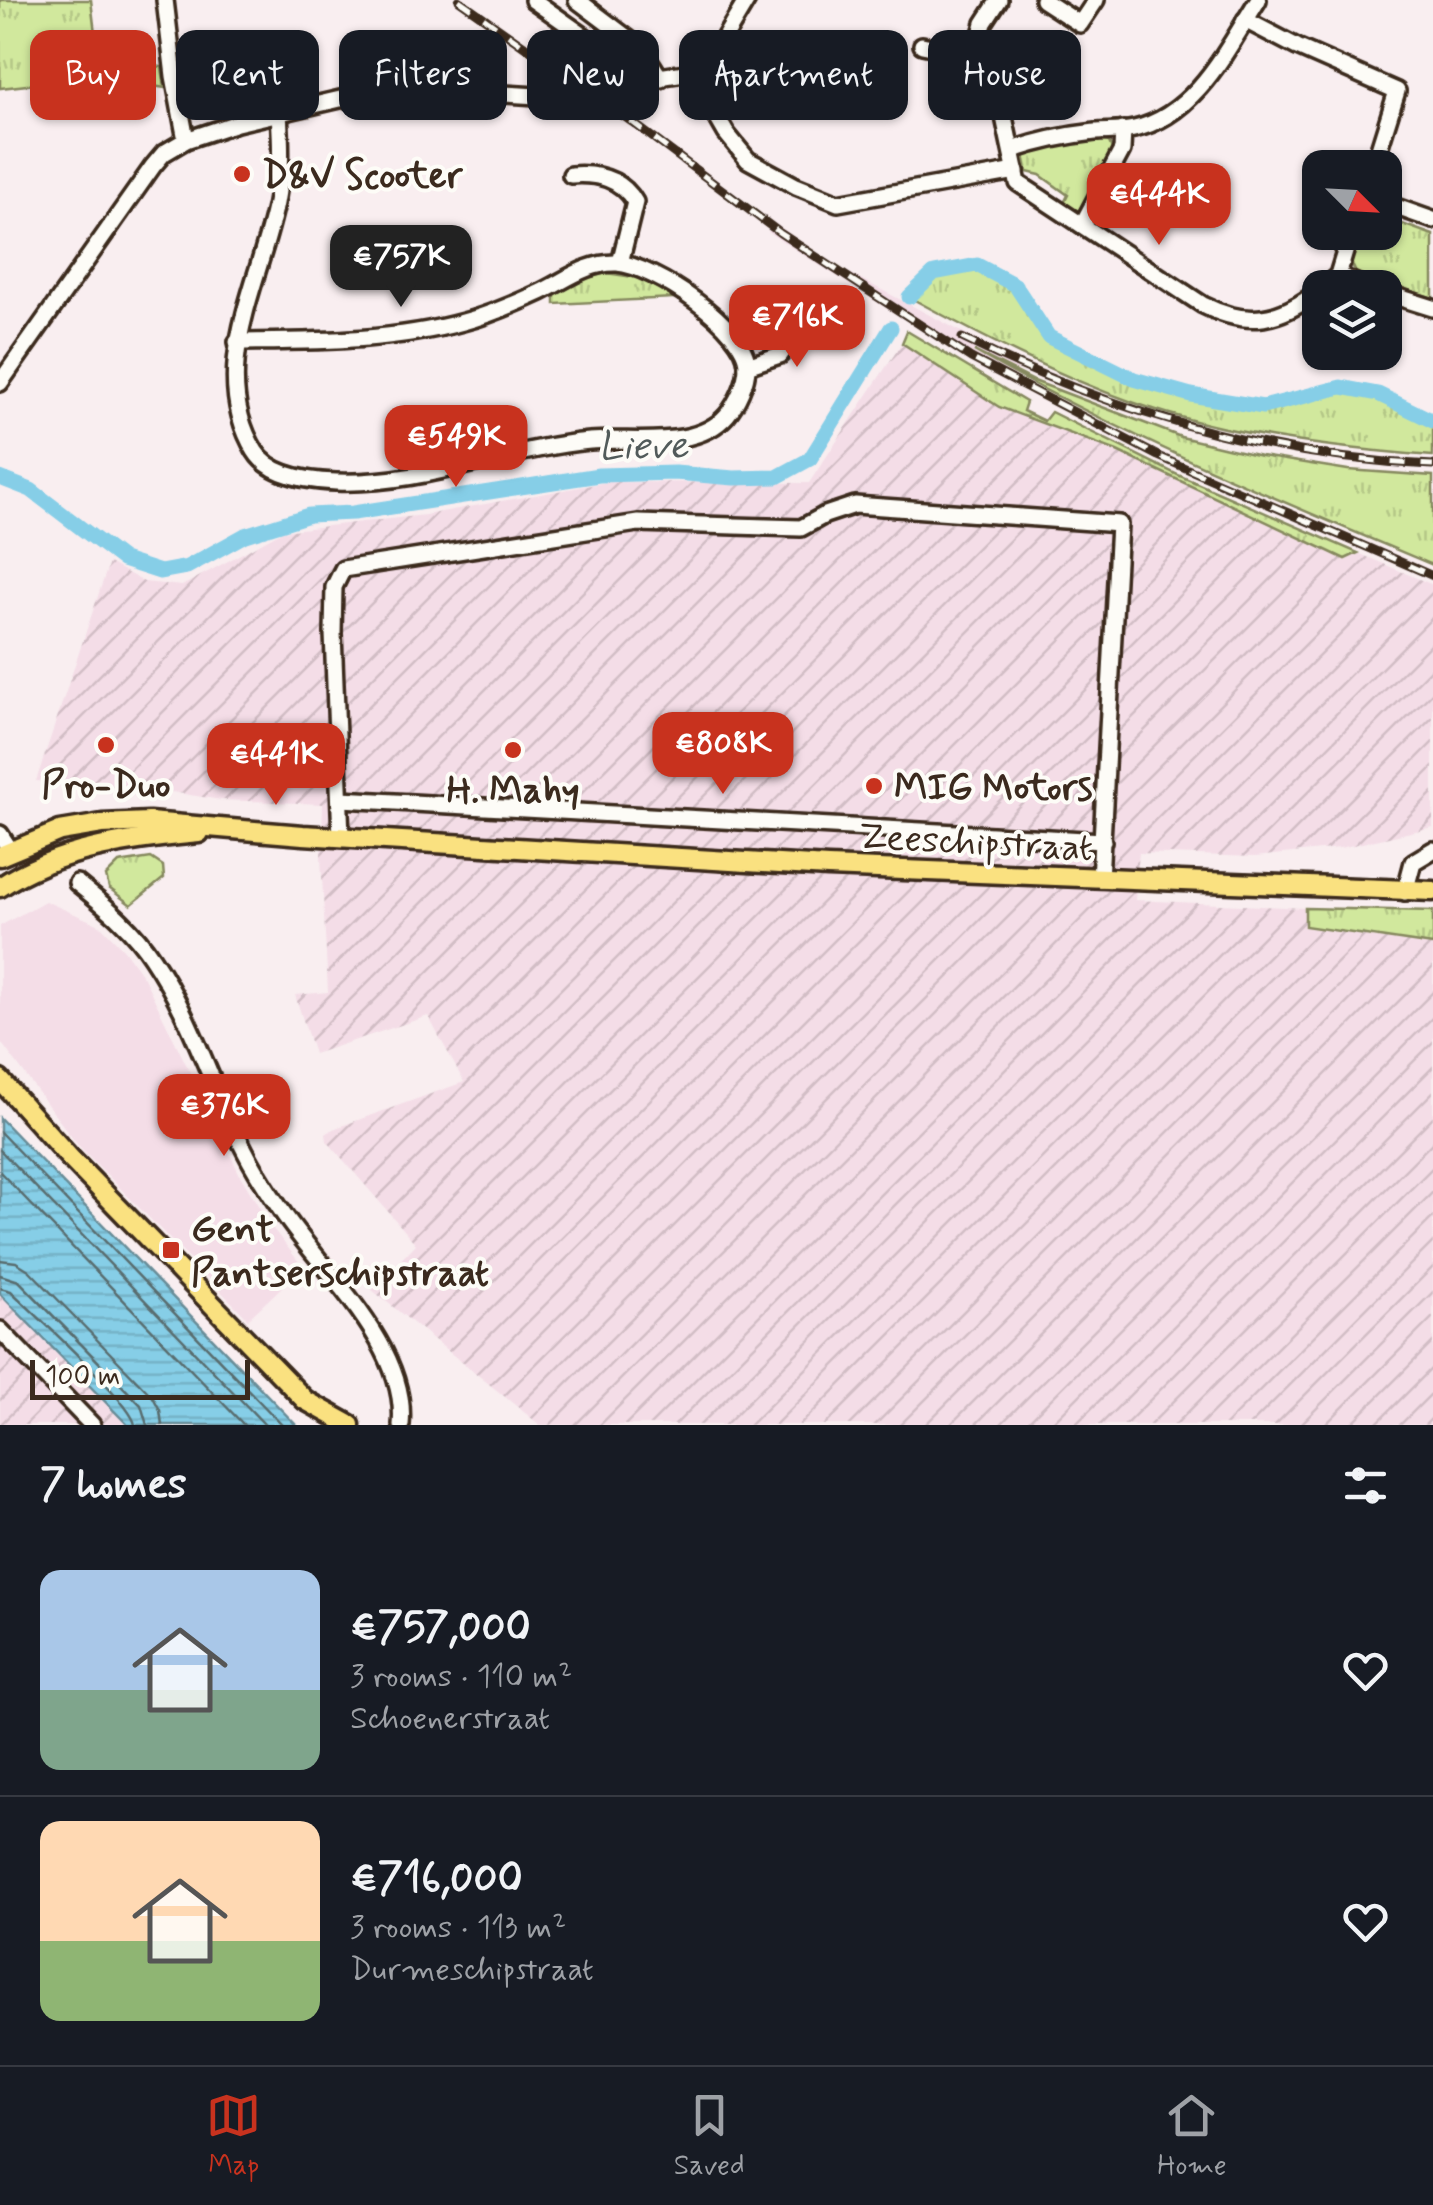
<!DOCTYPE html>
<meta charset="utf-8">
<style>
:root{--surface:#171b24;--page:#20242c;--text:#f1f3f6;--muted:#9ea1a6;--line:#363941;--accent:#c8321e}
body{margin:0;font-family:Mynerve,sans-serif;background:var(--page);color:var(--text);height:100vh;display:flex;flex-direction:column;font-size:38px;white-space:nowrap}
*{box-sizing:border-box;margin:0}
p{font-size:32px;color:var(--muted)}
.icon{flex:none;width:55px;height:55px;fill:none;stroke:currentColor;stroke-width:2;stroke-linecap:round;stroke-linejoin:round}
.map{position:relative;height:1425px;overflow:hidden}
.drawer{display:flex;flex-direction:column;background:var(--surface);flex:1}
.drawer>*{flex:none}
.guide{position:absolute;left:30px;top:30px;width:1375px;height:90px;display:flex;gap:20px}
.needle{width:65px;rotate:114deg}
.buttons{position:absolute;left:1302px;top:150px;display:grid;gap:20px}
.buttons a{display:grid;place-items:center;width:100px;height:100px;border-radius:20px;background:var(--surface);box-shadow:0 2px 8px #0004;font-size:50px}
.scale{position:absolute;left:30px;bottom:25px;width:220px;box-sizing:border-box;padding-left:10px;border:5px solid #3b2a1e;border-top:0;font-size:28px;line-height:35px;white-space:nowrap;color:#3b2a1e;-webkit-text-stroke:8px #fdfcf7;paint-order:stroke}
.price{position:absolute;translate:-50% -85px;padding:0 22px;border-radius:20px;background:var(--accent);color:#fff;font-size:32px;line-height:65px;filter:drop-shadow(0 2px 5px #0008)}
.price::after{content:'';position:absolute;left:50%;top:60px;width:30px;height:22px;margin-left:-15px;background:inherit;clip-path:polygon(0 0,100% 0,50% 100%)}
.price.selected{background:#222;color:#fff}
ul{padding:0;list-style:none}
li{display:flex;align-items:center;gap:30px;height:250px;padding:0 40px}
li+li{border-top:2px solid var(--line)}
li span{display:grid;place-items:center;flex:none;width:280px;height:200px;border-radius:20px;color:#555}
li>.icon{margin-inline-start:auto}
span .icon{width:120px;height:120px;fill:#fffc;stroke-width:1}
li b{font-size:42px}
h2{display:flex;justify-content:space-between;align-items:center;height:120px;padding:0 40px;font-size:42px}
.chip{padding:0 35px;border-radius:20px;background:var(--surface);box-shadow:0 2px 8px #0004;font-size:35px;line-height:90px}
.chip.selected{background:var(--accent);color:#fff}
.tabs{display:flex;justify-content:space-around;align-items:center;height:140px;border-top:2px solid var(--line);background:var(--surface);font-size:28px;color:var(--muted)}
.tabs a{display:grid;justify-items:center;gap:5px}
.tabs .selected{color:var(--accent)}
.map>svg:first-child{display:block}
.built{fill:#f4dde7}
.industrial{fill:url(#industrial-furrows)}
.grass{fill:url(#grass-tufts);stroke:#86895e;stroke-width:2.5}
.water{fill:url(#water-rules);stroke:#688c97;stroke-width:2.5}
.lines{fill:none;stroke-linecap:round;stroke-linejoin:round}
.shore{stroke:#596c6e;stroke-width:2.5}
.canal{stroke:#86cee7;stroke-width:15}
.minor-casing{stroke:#3b2a1e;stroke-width:22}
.major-casing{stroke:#3b2a1e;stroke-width:25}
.minor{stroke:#fdfcf7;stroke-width:15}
.major{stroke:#fae180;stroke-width:18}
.rail-casing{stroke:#3b2a1e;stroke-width:9}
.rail{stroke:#fdfcf7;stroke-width:5;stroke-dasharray:15;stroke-linecap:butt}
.poi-dot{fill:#c8321e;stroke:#fdfcf7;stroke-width:4}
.labels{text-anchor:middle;stroke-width:8;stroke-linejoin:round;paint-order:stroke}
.poi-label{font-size:38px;font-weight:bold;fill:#3b2a1e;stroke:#fdfcf7;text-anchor:start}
.street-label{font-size:38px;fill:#3b2a1e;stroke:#fdfcf7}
.water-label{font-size:40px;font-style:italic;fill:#525b5a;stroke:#fdfcf7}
</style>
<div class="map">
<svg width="1433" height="1425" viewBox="0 0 1433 1425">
<defs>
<pattern id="industrial-furrows" width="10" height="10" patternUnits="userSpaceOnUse" patternTransform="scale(2.5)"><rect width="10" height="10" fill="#f4dde7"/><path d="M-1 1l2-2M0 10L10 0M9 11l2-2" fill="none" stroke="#d2bec6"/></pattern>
<pattern id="grass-tufts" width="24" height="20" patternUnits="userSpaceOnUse" patternTransform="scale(2.5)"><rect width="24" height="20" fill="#d1e89d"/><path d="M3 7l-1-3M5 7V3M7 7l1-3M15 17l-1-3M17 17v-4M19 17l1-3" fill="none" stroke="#b4c787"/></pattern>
<pattern id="water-rules" width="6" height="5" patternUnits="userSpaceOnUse" patternTransform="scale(2.5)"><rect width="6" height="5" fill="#86cee7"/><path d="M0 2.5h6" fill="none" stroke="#75b1c6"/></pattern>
</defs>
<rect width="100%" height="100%" fill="#f9eef0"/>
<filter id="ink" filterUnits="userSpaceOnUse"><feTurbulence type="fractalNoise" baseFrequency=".01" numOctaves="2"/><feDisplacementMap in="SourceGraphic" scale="20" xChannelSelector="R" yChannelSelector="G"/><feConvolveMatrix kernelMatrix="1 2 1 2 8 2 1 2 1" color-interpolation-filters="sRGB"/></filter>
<g filter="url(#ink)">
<!-- built -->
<g class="built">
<path d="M774,223L838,267L1021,363L1017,372L996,363L1016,375L1011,383L888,309L768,232Z"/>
<path d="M45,901L100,925L124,950L144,978L241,1177L270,1225L303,1267L248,1319L76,1143L0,1041V926Z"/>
</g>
<!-- industrial -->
<g class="industrial">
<path d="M902,343L999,407L1117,451L1345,559L1358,553L1433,585V827L1340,848L1255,857L1139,853L1135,900L1305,908L1306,926L1433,945V1425H540L372,1290L416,1244L327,1141L326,1134L333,1129L464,1082L428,1016L314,1054L295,995L328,992L321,857L323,804L221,800L153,789L36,781L109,563L144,582L182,586L283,531L425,515L607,482L809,483Z"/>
<path d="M0,1294L92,1386L128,1425H0Z"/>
</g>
<!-- grass -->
<g class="grass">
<path d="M0,0H91L98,58L162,67L165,88L98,77L0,88Z"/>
<path d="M1099,139L1109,142L1115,156L1079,211L1073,212L1063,205L1068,195L1040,175L1027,172L1024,154L1027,151Z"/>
<path d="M1385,213L1389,214L1388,219L1433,235V298L1356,273L1351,262L1361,233L1385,232Z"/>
<path d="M977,265L1015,285L1049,337L1134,379L1191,395L1263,407L1341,387L1378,394L1433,421V456C1331,448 1229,436 1132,402C1054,374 981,336 909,297L934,273Z"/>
<path d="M606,273L640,278L674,298L555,304V295L587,278Z"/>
<path d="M907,331L1026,402L1023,411L1044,421L1051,412L1178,475L1358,553L1345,559L1117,451L999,407L902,343Z"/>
<path d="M974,351L1034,381L1181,437L1261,456L1348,470L1433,476V565C1278,500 1120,435 974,351Z"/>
<path d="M151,858L163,866L164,878L131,905L109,888L106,876L119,863Z"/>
<path d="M1305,908L1433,911V945L1305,926Z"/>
</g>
<!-- water -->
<path class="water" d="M0,1118L296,1425H128L0,1294Z"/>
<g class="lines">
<!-- shore -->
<g class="shore">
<path d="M0,1132L282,1425"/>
<path d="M0,1150L265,1425"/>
<path d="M0,1172L244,1425"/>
<path d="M0,1260L16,1262L29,1270L153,1397L160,1410L162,1425"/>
<path d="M0,1275L19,1281L141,1405L147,1425"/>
<path d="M0,1288L11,1291C33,1313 132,1402 135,1425"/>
</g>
<!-- canal -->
<g class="canal">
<path d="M909,297L934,273L977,265L1015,285L1049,337L1134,379L1191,395L1263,407L1341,387L1378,394L1433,421"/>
<path d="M0,478L31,490L123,560L160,572L187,567L245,535L309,515L353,513L599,475L675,473L734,478L777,477L810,459L891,328"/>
</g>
<defs>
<g id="minor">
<path d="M165,0L174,76L186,140"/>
<path d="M533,0L608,53L619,85"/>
<path d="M577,0L642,49L661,79"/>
<path d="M1043,0L1080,24L1096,0"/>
<path d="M1245,20L1297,47L1397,91L1373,168"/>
<path d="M922,45L975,56L988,63L997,84L1018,183L1203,305C1249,328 1280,321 1320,290"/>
<path d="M975,56L984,23L999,0"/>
<path d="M691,72L726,133L748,160L796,186L838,203L1016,171"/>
<path d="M1013,150C1039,141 1068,135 1095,132C1108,131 1122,132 1134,129C1195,116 1227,49 1258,0"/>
<path d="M571,175C597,173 621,178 635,202L620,263"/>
<path d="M1385,203L1433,220"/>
<path d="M1082,225L1122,150L1123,130"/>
<path d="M1338,275L1368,288"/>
<path d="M1323,288L1338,275L1351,232"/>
<path d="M1385,293L1433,308"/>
<path d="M237,342C312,341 391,342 463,322C490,315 515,304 541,292C566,280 588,262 617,263C652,265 748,328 747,366C747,382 737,403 727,415C696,451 633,437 590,441C505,449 423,485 336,482C309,481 270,476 255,451C207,372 260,283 276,203C282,172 281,144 279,113"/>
<path d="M747,366L780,355L806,319"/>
<path d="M0,383L153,166L164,153L186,140L237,123L392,87L537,96L691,72L720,45L747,0"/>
<path d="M341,799L1103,841"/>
<path d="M0,834L11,851"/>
<path d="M341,837L333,633L334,587L343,569L638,523L801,528L825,515L855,505L1119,524L1100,879"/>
<path d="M77,883C105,906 132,927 152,958C192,1017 212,1088 245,1151C255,1171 268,1191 281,1210C321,1271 409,1346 401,1425"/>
<path d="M1405,892L1413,862L1433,850"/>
<path d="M0,1330L92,1425"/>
</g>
<g id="major">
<path d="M0,856L60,831L102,824L149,822L303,835L828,867L1433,891"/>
<path d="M0,887C56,849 132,839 199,833"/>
<path d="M0,1080L70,1158L305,1400L350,1425"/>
</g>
</defs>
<!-- minor casing -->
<use href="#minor" class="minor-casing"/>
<!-- major casing -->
<use href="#major" class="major-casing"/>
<!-- minor -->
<use href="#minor" class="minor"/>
<!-- major -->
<use href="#major" class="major"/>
<defs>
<g id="rail">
<path d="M459,0L632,122L780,233L971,358L1158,456L1433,576"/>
<path d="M962,338C1111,412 1266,458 1433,465"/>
</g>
</defs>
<!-- rail casing -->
<use href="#rail" class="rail-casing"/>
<!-- rail -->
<use href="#rail" class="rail"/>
</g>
</g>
<!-- markers -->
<g class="poi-dot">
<circle cx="242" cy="174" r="10"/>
<circle cx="106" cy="745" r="10"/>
<circle cx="513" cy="750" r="10"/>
<circle cx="874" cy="786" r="10"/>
<rect x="161" y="1240" width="20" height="20" rx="5"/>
</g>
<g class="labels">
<!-- poi labels -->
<g class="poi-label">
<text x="262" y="187">D&amp;V Scooter</text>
<text x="106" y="797" text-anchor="middle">Pro-Duo</text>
<text x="894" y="799">MIG Motors</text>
<text x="513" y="802" text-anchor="middle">H. Mahy</text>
<text x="191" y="1241">Gent<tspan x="191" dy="44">Pantserschipstraat</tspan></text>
</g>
<!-- street labels -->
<g class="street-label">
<text transform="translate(976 841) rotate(3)" y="13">Zeeschipstraat</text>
</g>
<!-- water labels -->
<g class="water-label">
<text transform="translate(643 444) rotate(-1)" y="14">Lieve</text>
</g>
</g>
</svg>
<div class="buttons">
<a><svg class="needle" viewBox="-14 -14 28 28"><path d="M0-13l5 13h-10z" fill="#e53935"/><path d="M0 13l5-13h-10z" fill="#9ea1a6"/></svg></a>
<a><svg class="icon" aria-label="layers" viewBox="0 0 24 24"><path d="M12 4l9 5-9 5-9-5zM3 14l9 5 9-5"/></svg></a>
</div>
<div class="scale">100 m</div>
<b class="price" style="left:1159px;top:248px">€444K</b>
<b class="price selected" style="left:401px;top:310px">€757K</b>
<b class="price" style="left:797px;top:370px">€716K</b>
<b class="price" style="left:456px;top:490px">€549K</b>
<b class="price" style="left:723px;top:797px">€808K</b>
<b class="price" style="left:276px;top:808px">€441K</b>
<b class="price" style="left:224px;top:1159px">€376K</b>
<div class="guide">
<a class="chip selected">Buy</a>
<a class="chip">Rent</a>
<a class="chip">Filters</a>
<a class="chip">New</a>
<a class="chip">Apartment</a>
<a class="chip">House</a>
</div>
</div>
<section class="drawer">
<h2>7 homes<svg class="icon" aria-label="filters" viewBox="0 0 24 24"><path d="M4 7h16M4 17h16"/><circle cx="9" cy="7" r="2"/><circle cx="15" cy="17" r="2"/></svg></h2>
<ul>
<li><span style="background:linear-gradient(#a9c7e8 60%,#7fa58c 0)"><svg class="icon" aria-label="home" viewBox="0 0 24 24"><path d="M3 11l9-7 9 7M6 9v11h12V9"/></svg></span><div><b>€757,000</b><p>3 rooms · 110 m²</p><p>Schoenerstraat</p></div><svg class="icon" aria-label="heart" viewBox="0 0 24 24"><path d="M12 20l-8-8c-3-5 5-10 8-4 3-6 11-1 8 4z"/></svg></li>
<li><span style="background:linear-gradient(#ffd9b3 60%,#8fb573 0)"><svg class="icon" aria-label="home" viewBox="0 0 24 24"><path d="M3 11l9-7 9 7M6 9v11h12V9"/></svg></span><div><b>€716,000</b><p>3 rooms · 113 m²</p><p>Durmeschipstraat</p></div><svg class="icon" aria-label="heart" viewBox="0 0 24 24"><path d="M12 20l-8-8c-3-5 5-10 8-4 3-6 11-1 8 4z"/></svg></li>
</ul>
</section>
<nav class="tabs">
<a class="selected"><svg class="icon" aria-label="map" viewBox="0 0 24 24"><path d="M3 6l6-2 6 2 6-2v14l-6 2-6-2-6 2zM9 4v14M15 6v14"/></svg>Map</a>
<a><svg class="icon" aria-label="saved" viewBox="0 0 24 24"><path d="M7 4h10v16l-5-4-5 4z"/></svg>Saved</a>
<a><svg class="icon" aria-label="home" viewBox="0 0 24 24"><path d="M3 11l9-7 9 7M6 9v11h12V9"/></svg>Home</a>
</nav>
